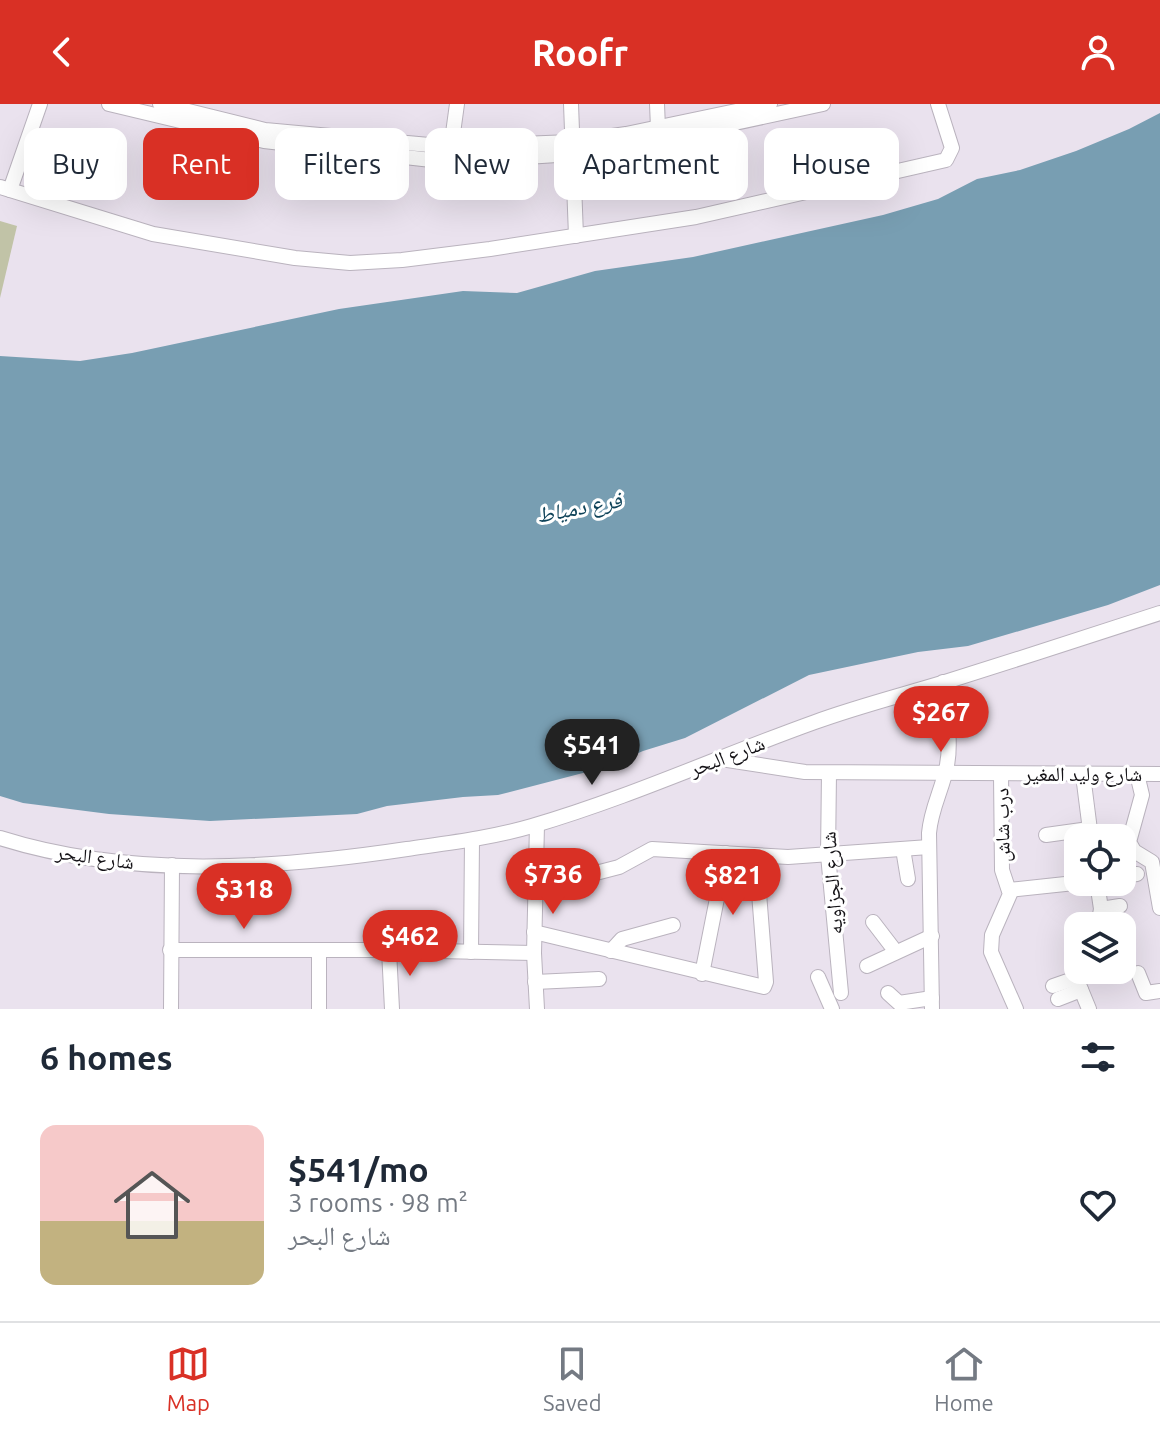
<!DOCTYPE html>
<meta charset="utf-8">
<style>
:root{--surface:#fff;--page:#f6f6f7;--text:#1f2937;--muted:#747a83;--line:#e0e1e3;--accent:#d93025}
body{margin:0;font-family:Ubuntu,"Noto Naskh Arabic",sans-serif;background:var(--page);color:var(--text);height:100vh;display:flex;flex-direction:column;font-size:30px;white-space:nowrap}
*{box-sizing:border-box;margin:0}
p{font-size:26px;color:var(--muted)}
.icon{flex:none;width:44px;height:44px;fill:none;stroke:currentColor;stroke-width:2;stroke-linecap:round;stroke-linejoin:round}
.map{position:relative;height:905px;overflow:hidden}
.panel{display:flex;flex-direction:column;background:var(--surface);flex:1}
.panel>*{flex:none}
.top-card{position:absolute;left:24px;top:24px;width:1112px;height:72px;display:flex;gap:16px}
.tools{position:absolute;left:1064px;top:720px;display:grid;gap:16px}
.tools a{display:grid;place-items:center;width:72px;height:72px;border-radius:16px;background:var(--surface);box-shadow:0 8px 32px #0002;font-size:40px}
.price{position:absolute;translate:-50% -68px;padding:0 18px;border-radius:28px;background:var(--accent);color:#fff;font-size:26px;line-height:52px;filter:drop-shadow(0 2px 4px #0008)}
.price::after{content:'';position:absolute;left:50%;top:48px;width:24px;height:18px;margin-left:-12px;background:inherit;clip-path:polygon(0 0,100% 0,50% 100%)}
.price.current{background:#222;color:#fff}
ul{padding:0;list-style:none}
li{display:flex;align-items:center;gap:24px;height:200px;padding:0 40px}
li span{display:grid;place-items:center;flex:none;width:224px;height:160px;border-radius:16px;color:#555}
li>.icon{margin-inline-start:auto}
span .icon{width:96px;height:96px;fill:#fffc;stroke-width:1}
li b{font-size:34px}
h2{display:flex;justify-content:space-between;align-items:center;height:96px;padding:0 40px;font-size:34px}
.chip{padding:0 28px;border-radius:16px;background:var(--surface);box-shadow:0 8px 32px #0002;font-size:28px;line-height:72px}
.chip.current{background:var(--accent);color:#fff}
header{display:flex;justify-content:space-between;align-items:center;height:104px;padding:0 40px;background:var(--accent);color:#fff;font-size:36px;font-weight:700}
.menu{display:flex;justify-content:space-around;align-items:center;height:112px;border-top:2px solid var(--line);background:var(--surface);font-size:22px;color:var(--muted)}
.menu a{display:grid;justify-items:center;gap:4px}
.menu .current{color:var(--accent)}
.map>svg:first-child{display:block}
.green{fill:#c1c3a7}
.water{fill:#789eb2}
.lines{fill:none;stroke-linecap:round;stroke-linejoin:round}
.minor-casing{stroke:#bab3be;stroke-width:16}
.minor{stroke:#fff;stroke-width:14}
.labels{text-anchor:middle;stroke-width:6;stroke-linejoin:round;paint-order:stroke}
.street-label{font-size:20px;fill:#151317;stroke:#fff}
.water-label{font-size:22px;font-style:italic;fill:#0f4359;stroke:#fff}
</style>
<header><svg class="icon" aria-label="back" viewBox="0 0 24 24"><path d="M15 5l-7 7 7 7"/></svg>Roofr<svg class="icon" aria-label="person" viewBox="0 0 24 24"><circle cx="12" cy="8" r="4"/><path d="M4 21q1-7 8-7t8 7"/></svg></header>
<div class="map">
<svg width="1160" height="905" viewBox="0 0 1160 905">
<rect width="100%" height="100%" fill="#eae2ee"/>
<!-- green -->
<path class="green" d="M0,117L17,122L0,194Z"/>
<!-- water -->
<path class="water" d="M1160,9V481L1108,501L968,542L918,548L809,571L685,634L643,647L606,663L498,691L463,693L387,702L357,710L210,717L109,710L23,699L0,692V252L80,257L132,249L339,205L463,187L517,189L595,167L693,153L883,111L938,95L977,75L1020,66L1076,47L1129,25Z"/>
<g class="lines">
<defs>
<g id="minor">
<path d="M109,0L264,37L449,58L572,50L628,42L823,0"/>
<path d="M160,0L265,26L451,43L571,38L626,30L770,0"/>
<path d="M571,0L576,132"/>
<path d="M657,0L658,24"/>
<path d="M450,51L457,0"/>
<path d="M0,83L153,130L295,154L350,159L402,156L490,145L696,113L946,56L952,44L938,0"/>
<path d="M10,86L40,0"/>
<path d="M721,655L805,668L1160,670"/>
<path d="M829,669L828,751L841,889"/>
<path d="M1137,670L1142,691L1129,738L1134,747L1152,758L1160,804"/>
<path d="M1001,671L1002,766L1010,790L992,831L991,848L1016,905"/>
<path d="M1083,671L1091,734"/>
<path d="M537,721L534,849L537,905"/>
<path d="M1046,731L1089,725"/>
<path d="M0,734C130,775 274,765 407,745C448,739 491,734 532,722C628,694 720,652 815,618C856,603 899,592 942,579C1015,556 1087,533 1160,509"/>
<path d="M903,745L908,775"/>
<path d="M1122,772L1137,770"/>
<path d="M535,775L592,770L619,763L652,745L788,753L929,743"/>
<path d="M1097,778L1101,805L1098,822"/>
<path d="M1009,786L1084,778"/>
<path d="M1101,805L1120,802"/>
<path d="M873,818L896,848"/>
<path d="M534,828L764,883L766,878L756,751"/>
<path d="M170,846H389L534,849"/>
<path d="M319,846V905"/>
<path d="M389,846L392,905"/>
<path d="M611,847L622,835L673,821"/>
<path d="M471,848L472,736"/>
<path d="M867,862L932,832"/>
<path d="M1078,862L1075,871L1089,905"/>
<path d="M1138,869L1146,889L1160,887"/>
<path d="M702,870L726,749"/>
<path d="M818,873L832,905"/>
<path d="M535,878L599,875"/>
<path d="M1053,882L1076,874"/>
<path d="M888,889L899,899L932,894"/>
<path d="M1058,895L1081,886"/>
<path d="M171,905L172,761"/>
<path d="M932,905L929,729C931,704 943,684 947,661C952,635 945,605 943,578"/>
</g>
</defs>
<!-- minor casing -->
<use href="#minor" class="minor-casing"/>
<!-- minor -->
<use href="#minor" class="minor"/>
</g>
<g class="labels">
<!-- street labels -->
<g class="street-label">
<text transform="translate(727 652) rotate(-21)" y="7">شارع البحر</text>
<text x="1083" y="677">شارع وليد المغير</text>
<text transform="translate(1002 721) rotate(-91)" y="7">درب شاش</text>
<text transform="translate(95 753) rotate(8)" y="7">شارع البحر</text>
<text transform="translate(832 779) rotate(-94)" y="7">شارع الجزاويه</text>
</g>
<!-- water labels -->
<g class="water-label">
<text transform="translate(579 403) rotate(-11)" y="8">فرع دمياط</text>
</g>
</g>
</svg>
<div class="tools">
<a><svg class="icon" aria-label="locate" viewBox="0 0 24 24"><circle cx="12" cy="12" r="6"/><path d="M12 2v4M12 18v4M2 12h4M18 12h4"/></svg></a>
<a><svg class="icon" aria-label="layers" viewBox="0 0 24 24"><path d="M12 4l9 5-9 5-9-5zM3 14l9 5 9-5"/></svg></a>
</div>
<b class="price" style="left:941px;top:650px">$267</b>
<b class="price current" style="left:592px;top:683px">$541</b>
<b class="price" style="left:553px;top:812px">$736</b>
<b class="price" style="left:733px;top:813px">$821</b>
<b class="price" style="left:244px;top:827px">$318</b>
<b class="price" style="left:410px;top:874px">$462</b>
<div class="top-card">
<a class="chip">Buy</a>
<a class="chip current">Rent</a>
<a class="chip">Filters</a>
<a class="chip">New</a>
<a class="chip">Apartment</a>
<a class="chip">House</a>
</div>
</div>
<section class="panel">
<h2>6 homes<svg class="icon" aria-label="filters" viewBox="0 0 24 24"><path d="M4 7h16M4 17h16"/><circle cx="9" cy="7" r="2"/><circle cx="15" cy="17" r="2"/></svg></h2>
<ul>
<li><span style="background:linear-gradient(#f6c9c9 60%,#c2b280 0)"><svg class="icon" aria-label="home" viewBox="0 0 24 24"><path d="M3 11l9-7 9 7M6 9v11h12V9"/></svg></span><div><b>$541/mo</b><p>3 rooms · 98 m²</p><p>شارع البحر</p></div><svg class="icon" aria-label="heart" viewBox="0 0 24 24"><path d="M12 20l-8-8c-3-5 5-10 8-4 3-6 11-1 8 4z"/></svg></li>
</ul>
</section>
<nav class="menu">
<a class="current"><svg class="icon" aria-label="map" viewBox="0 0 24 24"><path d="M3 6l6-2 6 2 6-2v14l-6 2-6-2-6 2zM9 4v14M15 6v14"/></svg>Map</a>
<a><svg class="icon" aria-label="saved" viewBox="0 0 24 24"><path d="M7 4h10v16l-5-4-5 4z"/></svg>Saved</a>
<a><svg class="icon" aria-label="home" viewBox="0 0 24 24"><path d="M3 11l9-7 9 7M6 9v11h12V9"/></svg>Home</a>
</nav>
